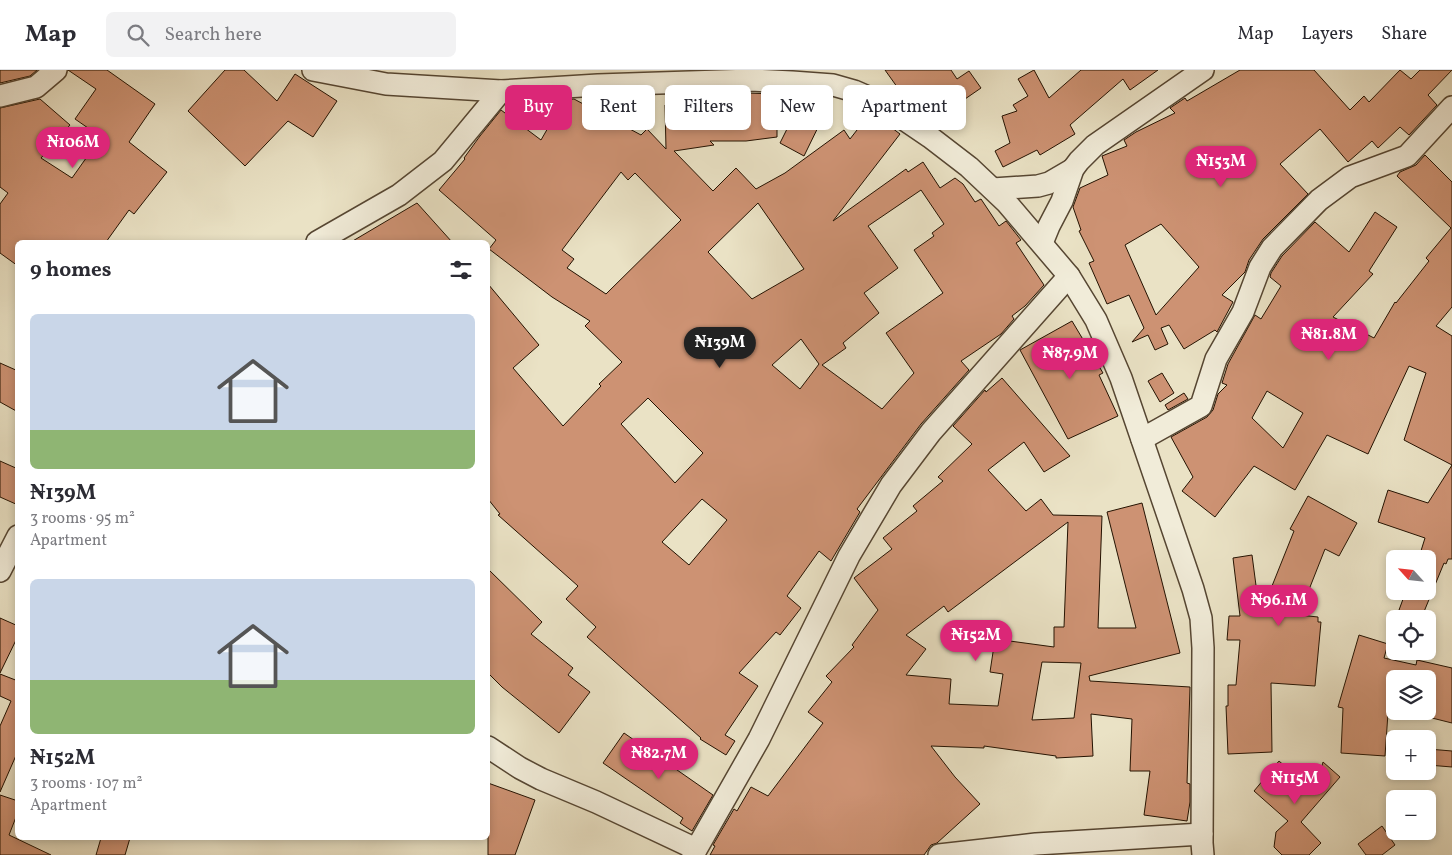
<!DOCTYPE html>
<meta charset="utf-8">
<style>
:root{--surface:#fff;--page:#f2f2f3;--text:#2b2b33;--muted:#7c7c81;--line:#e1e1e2;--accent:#db2777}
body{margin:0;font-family:Vollkorn,serif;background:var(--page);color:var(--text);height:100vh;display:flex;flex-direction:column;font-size:19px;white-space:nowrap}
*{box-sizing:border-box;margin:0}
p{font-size:16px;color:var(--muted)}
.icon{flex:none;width:28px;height:28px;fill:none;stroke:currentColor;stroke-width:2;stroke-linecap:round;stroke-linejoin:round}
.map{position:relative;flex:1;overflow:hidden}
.panel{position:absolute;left:15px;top:170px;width:475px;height:600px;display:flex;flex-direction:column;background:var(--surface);border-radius:8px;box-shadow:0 2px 8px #0003}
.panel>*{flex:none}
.banner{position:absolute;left:505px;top:15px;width:475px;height:45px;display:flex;gap:10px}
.needle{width:32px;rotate:297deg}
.controls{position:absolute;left:1386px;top:480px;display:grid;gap:10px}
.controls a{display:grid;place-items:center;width:50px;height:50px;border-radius:8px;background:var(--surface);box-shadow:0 2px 8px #0003;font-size:25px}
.price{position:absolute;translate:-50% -42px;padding:0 11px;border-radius:18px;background:var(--accent);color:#fff;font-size:16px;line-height:32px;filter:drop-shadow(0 1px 2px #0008)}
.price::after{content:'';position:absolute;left:50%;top:30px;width:15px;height:11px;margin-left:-8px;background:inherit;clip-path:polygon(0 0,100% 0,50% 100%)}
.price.selected{background:#222;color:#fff}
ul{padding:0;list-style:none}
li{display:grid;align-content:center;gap:10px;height:265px;padding:0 15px}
li span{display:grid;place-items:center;height:155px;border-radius:8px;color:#555}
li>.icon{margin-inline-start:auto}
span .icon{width:90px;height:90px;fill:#fffc;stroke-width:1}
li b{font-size:21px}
h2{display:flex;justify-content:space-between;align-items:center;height:60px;padding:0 15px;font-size:21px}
.pill{padding:0 18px;border-radius:8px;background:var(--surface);box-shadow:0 2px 8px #0003;font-size:18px;line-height:45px}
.pill.selected{background:var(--accent);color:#fff}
header{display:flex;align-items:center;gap:30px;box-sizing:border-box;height:70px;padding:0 25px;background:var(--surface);border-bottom:1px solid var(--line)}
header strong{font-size:24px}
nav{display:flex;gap:28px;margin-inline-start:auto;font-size:18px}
.search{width:350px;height:45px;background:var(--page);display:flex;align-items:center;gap:12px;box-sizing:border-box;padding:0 18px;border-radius:8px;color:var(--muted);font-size:19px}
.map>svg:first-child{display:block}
.building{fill:#cd9273;stroke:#241201;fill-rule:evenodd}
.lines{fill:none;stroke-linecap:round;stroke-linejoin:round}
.minor-casing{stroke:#564632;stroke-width:24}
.minor{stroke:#f1ecd9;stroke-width:21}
</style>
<header>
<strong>Map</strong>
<div class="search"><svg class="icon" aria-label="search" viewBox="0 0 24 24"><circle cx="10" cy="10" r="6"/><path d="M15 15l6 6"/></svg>Search here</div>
<nav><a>Map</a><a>Layers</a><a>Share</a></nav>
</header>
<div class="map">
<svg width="1452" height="785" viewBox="0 0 1452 785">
<rect width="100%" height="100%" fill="#eae2c5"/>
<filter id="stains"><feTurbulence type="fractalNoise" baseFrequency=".004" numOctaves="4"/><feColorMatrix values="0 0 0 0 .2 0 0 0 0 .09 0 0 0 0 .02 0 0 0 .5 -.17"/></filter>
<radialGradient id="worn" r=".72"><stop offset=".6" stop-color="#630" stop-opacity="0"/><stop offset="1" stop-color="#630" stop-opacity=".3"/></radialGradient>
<!-- building -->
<g class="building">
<path d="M0,0H37L30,6L0,13Z"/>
<path d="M68,0H107L155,34L129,72L167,102L134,144L129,140L106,172H18V196L0,183V134L8,123L0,117V38L40,29L70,55L41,88L72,108L101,67L75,49L96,19Z"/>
<path d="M225,0H244L277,31L295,4L337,31L313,67L288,51L245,96L188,41Z"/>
<path d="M885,0H951L957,9L969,1L981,18L936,49L921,27L910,35Z"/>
<path d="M1034,0L1049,28L1081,0H1158L1130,20L1123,9L1070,55L1075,64L1040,85L1037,80L1003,97L995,81L1010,73L1002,46L1017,41L1013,35L1028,26L1018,9Z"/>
<path d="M1240,0H1314L1350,40L1364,26L1369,32L1400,0L1411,9L1420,0H1452L1428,25L1437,35L1409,65L1400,57L1378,78L1372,71L1348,92L1320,59L1280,94L1308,124L1263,169L1249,190L1245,202L1222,225L1233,232L1217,262L1215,260L1184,279L1169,255L1161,258L1168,274L1155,280L1148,265L1132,272L1144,258L1129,225L1107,234L1089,193L1094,191L1079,161L1081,160L1073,137L1080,118L1108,105L1102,86L1127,76L1124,70L1136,62L1175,43L1170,38L1185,28L1187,31ZM1161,154L1199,197L1156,245L1125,175Z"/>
<path d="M747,23L777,24V67L746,71H710L714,75L674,81L713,121L736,98L756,119L785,103L844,60L850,69L871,42L900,64L833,151L906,99L908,102L923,92L940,118L955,108L963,114L975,132L981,129L999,156L1006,151L1021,170L1016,173L1044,215L1025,236L1012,246L1014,249L1001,264L961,291L969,300L921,354L857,439L860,442L831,491L819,481L787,526L801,538L780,565L776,562L739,603L758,616L725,665L735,671L726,685L700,669L701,668L587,567L596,557L566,529L578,516L498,445L500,444L488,429V214L539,275L513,298L563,356L601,316L599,314L622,292L585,256L590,251L552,227L489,179L496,170L439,120L465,89L464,88L480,66L501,40L541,70L564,30L574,29L641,65L647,59L666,79L665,35L699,34L747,28ZM621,102L628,110L635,103L681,150L606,224L567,198L574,189L562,180ZM921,120L944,154L932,163L934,166L914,180L943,223L886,263L914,303L882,339L822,295L846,278L843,273L879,243L864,223L898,198L868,156ZM758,133L804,199L752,229L708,182ZM801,269L819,294L800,319L772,295ZM648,328L703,383L675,413L621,354ZM702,429L727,450L689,495L662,472Z"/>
<path d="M801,31L825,43L804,86L780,73Z"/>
<path d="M1425,85L1452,112V237L1436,256L1452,266V395L1404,370L1426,303L1409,296L1368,384L1327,365L1295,420L1254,396L1215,447L1182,421L1193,407L1171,367L1207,347L1213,340L1218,324L1227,315L1222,313L1228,294L1255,245L1261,249L1281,216L1270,207L1271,203L1282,186L1315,152L1349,182L1375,142L1397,157L1369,201L1373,204L1333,247L1374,268L1395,232L1396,233L1429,191L1426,188L1451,158L1397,106L1400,102L1416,95ZM1267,321L1303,343L1283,378L1252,348Z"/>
<path d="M417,133L452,172H351Z"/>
<path d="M1072,251L1103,303L1099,305L1118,346L1068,369L1020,280Z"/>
<path d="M0,293L18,301V342L0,332Z"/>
<path d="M1162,303L1174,323L1160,332L1148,311Z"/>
<path d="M1002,308L1070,386L1044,402L1024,372L988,400L1026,441L1041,429L1053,445L1102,446L1098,558H1136L1107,442L1142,433L1180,583L1089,606L1090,611L1190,617L1187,713L1190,714V732L1187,751L1144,745L1150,701H1130L1132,649L1091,644L1093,686L1056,688V686L984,676V678L931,676L955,707L980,734L937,773L931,775L924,785H710L715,776L713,775L734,739L737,741L751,717L768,726L823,653L808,642L832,612L826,606L854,577L852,575L878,540L854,508L892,479L883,468L917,441L913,436L943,411L938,407L972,374L953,356L985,320L986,322ZM1068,452L1064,557H1054V577L995,569L990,602L1003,604L998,636L949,634L951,609L906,605L926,579L906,565L944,536L948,542ZM1042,592L1081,593L1074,648L1032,650Z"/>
<path d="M1184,323L1188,329L1168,340L1165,335Z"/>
<path d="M0,391L18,399V435L0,427Z"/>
<path d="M1452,395V489H1448L1446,494L1444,493L1421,549H1419L1399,540L1406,521H1428V489H1420L1422,484H1420L1425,468L1378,452L1388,420L1428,433Z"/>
<path d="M1308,426L1357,453L1339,486L1325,479L1299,545L1318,547V552H1321L1315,616L1271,613L1272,682L1228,684L1226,636H1228V615H1236L1240,570H1227L1229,546H1240L1233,488L1252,485L1260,546L1294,461L1290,459Z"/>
<path d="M488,499L542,552L531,564L573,598L568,605L590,622L559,663L502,617L488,603Z"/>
<path d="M0,548L18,556V566L0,603Z"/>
<path d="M1359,565L1388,574L1384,588L1416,595L1417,590L1452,598V653L1428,647V609H1395V644L1388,643L1385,686L1341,683L1343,638L1338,637Z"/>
<path d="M0,604L18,611V681L0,722V656L11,631L0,626Z"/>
<path d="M624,663L713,725L692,761L680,753L683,748L603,693Z"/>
<path d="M1428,679L1452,681V697L1428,695Z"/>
<path d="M1279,691L1295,705L1296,703L1308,707L1319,708L1323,692L1340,707L1301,752L1321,773L1309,785H1282L1274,777L1276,762L1288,751L1254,721Z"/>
<path d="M488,713L535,730L515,785H488Z"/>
<path d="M0,725L18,731V742L9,765L51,785H0Z"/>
<path d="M1382,756L1395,775L1382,785H1366L1358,774Z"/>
<path d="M101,768H130L125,785H96Z"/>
</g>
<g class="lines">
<defs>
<g id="minor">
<path d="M313,0L386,14L501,21L598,15L751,10L792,12L833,15L854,21L877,31L930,67L969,97L1006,132L1069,206L1096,250L1121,308L1193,519L1201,548L1203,578L1202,773L1203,785"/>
<path d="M0,26L36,17L56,0"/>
<path d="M993,119L1038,116L1049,113L1073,99"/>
<path d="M317,172L399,125L443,91L501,21"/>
<path d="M1042,173L1049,156L1062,131L1073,99L1079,91L1095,75L1203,0"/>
<path d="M1142,369L1201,336L1216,289L1243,242L1260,197L1272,178L1319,130L1350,107L1407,86L1452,37"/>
<path d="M0,501L18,466"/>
<path d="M488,677L520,698L541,709L596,732L696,779"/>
<path d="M693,785L759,669L849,486L891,415L931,362L1069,206"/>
<path d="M939,785L1036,774L1202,764"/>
</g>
</defs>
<!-- minor casing -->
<use href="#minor" class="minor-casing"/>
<!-- minor -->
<use href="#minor" class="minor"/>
</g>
<rect width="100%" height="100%" filter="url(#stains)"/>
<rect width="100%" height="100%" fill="url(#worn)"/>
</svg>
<div class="controls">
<a><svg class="needle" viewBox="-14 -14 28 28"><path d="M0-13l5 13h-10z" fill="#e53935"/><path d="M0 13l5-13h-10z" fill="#7c7c81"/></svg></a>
<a><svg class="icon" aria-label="locate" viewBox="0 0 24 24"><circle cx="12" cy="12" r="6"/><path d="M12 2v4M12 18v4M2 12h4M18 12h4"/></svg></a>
<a><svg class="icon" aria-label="layers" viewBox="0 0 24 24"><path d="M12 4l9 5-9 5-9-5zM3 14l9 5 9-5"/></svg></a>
<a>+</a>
<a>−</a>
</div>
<b class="price" style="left:73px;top:99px">₦106M</b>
<b class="price" style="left:1221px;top:118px">₦153M</b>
<b class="price" style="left:1329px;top:291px">₦81.8M</b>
<b class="price selected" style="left:720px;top:299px">₦139M</b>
<b class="price" style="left:1070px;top:310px">₦87.9M</b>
<b class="price" style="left:1279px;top:557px">₦96.1M</b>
<b class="price" style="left:976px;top:592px">₦152M</b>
<b class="price" style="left:659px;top:710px">₦82.7M</b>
<b class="price" style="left:1295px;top:735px">₦115M</b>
<div class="banner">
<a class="pill selected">Buy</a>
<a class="pill">Rent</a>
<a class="pill">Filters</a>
<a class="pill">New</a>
<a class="pill">Apartment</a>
</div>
<section class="panel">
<h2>9 homes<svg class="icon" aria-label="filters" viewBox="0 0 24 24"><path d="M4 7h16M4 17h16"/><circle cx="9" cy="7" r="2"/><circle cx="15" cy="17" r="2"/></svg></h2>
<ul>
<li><span style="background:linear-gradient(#c9d6e8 75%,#8fb573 0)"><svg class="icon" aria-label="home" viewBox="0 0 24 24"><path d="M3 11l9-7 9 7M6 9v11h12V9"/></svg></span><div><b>₦139M</b><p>3 rooms · 95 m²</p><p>Apartment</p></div></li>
<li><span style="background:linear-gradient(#c9d6e8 65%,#8fb573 0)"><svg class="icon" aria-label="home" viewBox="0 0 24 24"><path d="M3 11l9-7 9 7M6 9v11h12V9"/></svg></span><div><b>₦152M</b><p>3 rooms · 107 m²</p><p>Apartment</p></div></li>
</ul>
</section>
</div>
